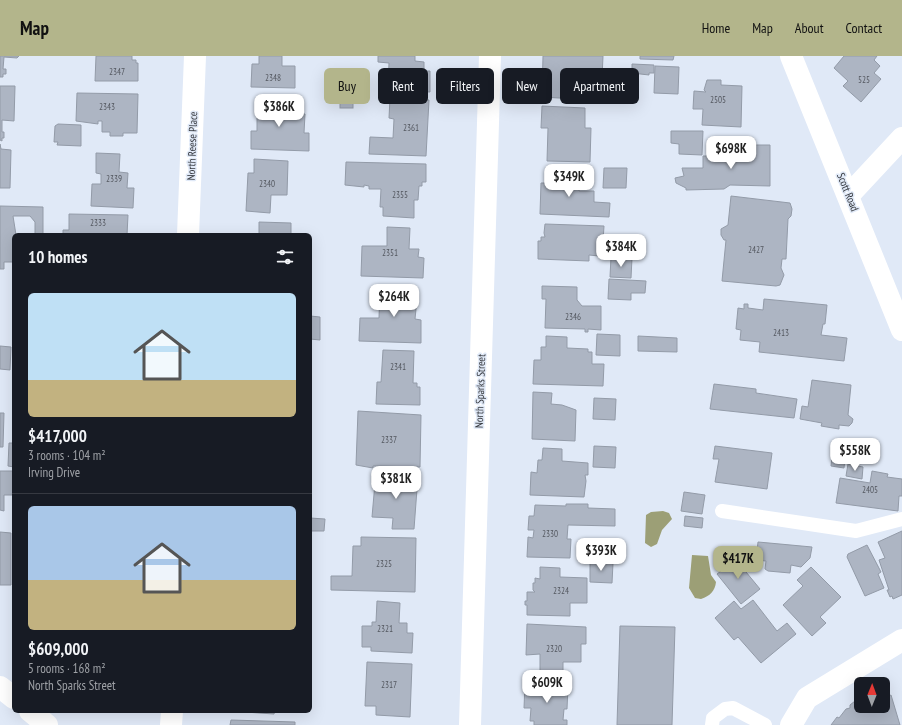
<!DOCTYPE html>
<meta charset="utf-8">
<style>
:root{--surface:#171b24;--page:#242831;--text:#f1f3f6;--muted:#9ea1a6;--line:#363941;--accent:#b3b58b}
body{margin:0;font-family:"PT Sans Narrow",sans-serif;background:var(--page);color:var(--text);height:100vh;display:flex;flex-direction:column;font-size:15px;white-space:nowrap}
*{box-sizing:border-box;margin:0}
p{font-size:13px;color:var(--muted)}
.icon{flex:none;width:22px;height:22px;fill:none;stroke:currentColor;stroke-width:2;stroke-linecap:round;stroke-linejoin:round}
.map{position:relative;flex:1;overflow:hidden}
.side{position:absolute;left:12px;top:177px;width:300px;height:480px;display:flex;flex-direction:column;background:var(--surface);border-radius:6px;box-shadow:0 4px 16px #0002}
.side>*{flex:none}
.guide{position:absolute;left:324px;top:12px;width:380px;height:36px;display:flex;gap:8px}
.needle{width:26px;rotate:1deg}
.buttons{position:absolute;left:854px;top:621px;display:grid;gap:8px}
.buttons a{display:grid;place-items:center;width:36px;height:36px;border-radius:6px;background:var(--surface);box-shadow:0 4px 16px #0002;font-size:20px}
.price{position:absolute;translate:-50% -34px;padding:0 9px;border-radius:8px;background:#fff;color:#222;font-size:13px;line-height:26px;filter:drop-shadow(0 1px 2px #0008)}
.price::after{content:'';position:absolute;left:50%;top:24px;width:12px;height:9px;margin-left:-6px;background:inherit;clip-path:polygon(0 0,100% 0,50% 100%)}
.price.current{background:var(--accent);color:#111}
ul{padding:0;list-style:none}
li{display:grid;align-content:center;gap:8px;height:212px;padding:0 16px}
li+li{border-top:1px solid var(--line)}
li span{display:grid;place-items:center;height:124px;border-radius:6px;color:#555}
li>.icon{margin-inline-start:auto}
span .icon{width:72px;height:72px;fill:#fffc;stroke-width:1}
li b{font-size:17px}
h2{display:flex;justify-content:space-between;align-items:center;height:48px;padding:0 16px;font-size:17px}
.pill{padding:0 14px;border-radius:6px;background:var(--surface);box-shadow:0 4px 16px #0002;font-size:14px;line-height:36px}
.pill.current{background:var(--accent);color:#111}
header{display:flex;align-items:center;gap:24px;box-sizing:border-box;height:56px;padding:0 20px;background:var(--accent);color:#111}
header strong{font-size:19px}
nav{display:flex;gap:22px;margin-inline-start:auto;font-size:14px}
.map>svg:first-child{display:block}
.water{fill:#9c9f76}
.building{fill:#adb5c3;stroke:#939ba8}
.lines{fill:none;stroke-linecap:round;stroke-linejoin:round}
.service{stroke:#fff;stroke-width:14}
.minor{stroke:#fff;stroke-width:22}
.tertiary{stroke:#fff;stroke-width:22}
.secondary{stroke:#fff;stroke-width:22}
.labels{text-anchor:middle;stroke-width:3;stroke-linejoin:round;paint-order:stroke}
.number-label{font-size:9px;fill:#53575f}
.street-label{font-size:11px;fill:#35383e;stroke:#e0e9f7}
</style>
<header>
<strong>Map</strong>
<nav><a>Home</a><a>Map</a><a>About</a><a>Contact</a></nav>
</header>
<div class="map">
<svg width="902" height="669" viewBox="0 0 902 669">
<rect width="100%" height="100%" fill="#e0e9f7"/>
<!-- water -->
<g class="water">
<path d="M663,455L669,457L672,463L662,474L657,488L651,491L645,487L646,459L651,456Z"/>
<path d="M692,499L708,500L711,519L716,526C715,535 710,540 701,543L695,542L689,532Z"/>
</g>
<!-- building -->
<g class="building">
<path d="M0,0H19L17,2L4,1L3,13H6V18H3V21H0Z"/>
<path d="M96,0H132V4H136V7H138V25H95Z"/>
<path d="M259,0H282V10H295V32L251,31L252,8H259Z"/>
<path d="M378,0H415V5L424,6V15H430V36L388,34L389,7L378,6Z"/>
<path d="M543,0H603L602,22L577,21L576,43L542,41Z"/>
<path d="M640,0H674L673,4L640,3Z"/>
<path d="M844,0H877L874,4L880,10L874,17L881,23L861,46L843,30L848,25L834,12Z"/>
<path d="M632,8L654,9V17H649V19L632,17Z"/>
<path d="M655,10L679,11L678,38L654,37Z"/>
<path d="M707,24H721V29L742,30L741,71L702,69L703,53H693L694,35L706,36L704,34Z"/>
<path d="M0,30H15L14,65L2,64V76H4V82H2V85L0,84Z"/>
<path d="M77,37L138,38L137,77H123V80H110V76H102V65H98V68L76,65Z"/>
<path d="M262,39L284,40L283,58H305L304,77H309V95L251,93V75H257V58H261Z"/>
<rect x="340" y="40" width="13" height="12"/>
<path d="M390,42L429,44L426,100L369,98L370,81L393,82L394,63L389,62Z"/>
<path d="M542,50L585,52V72H591L590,106L547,105L548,72H541Z"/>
<path d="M58,68L81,69V90L57,89L58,86H54L55,70Z"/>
<path d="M671,75H703L702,99L679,98V88L671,87Z"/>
<path d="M0,88L1,93L11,94L10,132H0Z"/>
<path d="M736,89H770V130L730,129L724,133L686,134V132L676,127L675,122L684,120L682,112H703V100H736Z"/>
<path d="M96,97L120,98L119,116L128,117L127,132H134L133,152L91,150L92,128H101V118L96,117Z"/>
<path d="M254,103L288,105L287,139H271L270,157L246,155L248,117H254Z"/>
<path d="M346,106L426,108V126H422V130H419L418,144H414V162L383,160V151H380L381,133H369V130L364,129V131L345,129Z"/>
<path d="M604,112H627L626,132H603Z"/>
<path d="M547,117L571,118V122H580L579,135H594V146L610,147L609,161L540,158L541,127H547Z"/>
<path d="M731,140L790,147L792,153L791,160L788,163L786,203H782L781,212L784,219L780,229L776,230L722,225L726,184H724L721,179V173L728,169Z"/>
<path d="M0,150L43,151V179H35V166L30,160H13L16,179H14V206H4V213H0Z"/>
<path d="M69,158L128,159L127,179H63V174H69Z"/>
<path d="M259,166L291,167V179H259Z"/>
<path d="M545,168L604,170L603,185H599V200L589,199V205L538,203V185H541V181H545L544,177Z"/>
<path d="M387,171L410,172L409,193H419L418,201L424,202L423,222L361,220L362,190H387Z"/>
<path d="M611,201L632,202L631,222L610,221Z"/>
<path d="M609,223L646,225L645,237H631V244L608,243Z"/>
<path d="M542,230L577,231V244L582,250H601V274L588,273V276H585V273L545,272L546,243H542Z"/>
<path d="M380,231L418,233L415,263L421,264V287L359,285L360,262H379Z"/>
<path d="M764,243L827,249L825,268H823L821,279L847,282L844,305L759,296L760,286L740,284L741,274L736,273L738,252L744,253V248H748V252L763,254Z"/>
<path d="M310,260L320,261V284L310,283Z"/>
<path d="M597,278L620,279V300L596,299Z"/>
<path d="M546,280L567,281V292L588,293V296H592V308H604L603,330L533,328L534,304H541V291H546Z"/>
<path d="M638,280L677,282V296L638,295Z"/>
<path d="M0,290L11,291L10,314L0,313Z"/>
<path d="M383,294L414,295L413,327H417V331H420V349L376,348L377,326H381Z"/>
<path d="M812,324L851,329L848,359L853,363L852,367L849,370L839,369V373L821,370L822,367L800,363L802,350L808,351Z"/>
<path d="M714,328L756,333V337L797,343L794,362L710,353Z"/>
<path d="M533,336L552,337L551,348L562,349L576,354L575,385L532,383Z"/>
<path d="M594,342L616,343L615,364L593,363Z"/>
<path d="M358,355L421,359L420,411L373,410V412L356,409Z"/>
<path d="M0,357H4L3,391H0Z"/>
<path d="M9,387H14V411L8,410Z"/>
<path d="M594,390L616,391L615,412L593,411Z"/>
<path d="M715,390L772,397L767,433L715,426L719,403H713Z"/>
<path d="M543,392L562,393V405L588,407V419H585L586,425L584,441L530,439L531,416L537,417L538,404H542Z"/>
<path d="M832,400L845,402L844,412L831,410Z"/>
<path d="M848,408L863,411L862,423L846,420Z"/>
<path d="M0,415H14V439H4V455L0,454Z"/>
<path d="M872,415L888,418L887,421L902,423V440H899L898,455L836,447L840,422L870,427Z"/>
<path d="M375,419L418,420L414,473H392L393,462L372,461L375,427H372V420Z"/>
<path d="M684,436L705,439L702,458L681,455Z"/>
<path d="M566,448H588V452L615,453V470L568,469L567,483H571L570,502L527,501L528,481L533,482L534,474H528L529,460H534L535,449L566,450Z"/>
<path d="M685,460L703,462L702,472L684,470Z"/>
<path d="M310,462L325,463L324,475H310Z"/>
<path d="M902,475V539L893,543L892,540L890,541L887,534H889L879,504L885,502L878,486Z"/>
<path d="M0,476L11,477V529H0Z"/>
<path d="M361,481L416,482L415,536L331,534V520H352L353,490H361Z"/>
<path d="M758,486L812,491L810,502L801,511L791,509L790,517L768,515L765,513L766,505L756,504Z"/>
<path d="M867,489L881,516L878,518L884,532L865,540L847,501L848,498Z"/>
<path d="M732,499L760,533L741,548L717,518L724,513L720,509Z"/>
<path d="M590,506L613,507L612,527L590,526Z"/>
<path d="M540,511L560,512V521L587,522V547H570V560L527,559V549H525V545H527V536H535L533,534V527H535V522L540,523Z"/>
<path d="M811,511L841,541L820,561L826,567L812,580L783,549L803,530L797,524Z"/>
<path d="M753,544L777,575L787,567L796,578L761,607L738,581L734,584L715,562L734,545L741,553Z"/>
<path d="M377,545L400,547L399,567H407V577H413L412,597L371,595V591H362V570H372V566H376Z"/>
<path d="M527,568L586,571V588H581V606H563V619L540,618V598L526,599Z"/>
<path d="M620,570L675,571L672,669H617Z"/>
<path d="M367,606L412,608L410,661L376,659V650H365Z"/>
<path d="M525,628L568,630L567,653H564L563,664H567V669H534V665H530L531,652H524Z"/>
<path d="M891,639L900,669H831L837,661L839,662L846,653L850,652V649L855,645L861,643V650H883V640L884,642Z"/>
<path d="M230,655H275L274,658Z"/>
<path d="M231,664L295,666V669H230Z"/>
</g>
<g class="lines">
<!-- service -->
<g class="service">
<path d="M722,455L856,475L902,463"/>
<path d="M712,669L713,662L725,653L733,652L765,669"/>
</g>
<!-- minor -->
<g class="minor">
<path d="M849,139L902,82"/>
<path d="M188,179L195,0"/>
<path d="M171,669L172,655"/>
<path d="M470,669L490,0"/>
<path d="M791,669L807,642L902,584"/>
</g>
<!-- tertiary -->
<path class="tertiary" d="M791,0L902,274"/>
<!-- secondary -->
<g class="secondary">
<path d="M0,631L14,642"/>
<path d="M30,655L47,669"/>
</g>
</g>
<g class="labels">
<!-- number labels -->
<g class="number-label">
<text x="117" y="19">2347</text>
<text x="273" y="25">2348</text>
<text x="864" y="27">525</text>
<text x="718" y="47">2505</text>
<text x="107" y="54">2343</text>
<text x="411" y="75">2361</text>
<text x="114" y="126">2339</text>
<text x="267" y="131">2340</text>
<text x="400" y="142">2355</text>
<text x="98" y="170">2333</text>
<text x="756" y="197">2427</text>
<text x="390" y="200">2351</text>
<text x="573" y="264">2346</text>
<text x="781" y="280">2413</text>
<text x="398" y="314">2341</text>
<text x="389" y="387">2337</text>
<text x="870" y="437">2405</text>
<text x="550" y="481">2330</text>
<text x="384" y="511">2325</text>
<text x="561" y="538">2324</text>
<text x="385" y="576">2321</text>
<text x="554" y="596">2320</text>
<text x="389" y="632">2317</text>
</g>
<!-- street labels -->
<g class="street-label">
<text transform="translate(192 90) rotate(-88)" y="4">North Reese Place</text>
<text transform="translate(848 136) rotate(68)" y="4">Scott Road</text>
<text transform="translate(480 335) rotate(-88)" y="4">North Sparks Street</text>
</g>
</g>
</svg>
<div class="buttons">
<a><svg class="needle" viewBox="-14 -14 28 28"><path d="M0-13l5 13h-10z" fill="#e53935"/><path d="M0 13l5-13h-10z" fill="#9ea1a6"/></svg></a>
</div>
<b class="price" style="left:279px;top:72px">$386K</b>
<b class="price" style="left:731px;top:114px">$698K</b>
<b class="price" style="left:569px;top:142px">$349K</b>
<b class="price" style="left:621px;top:212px">$384K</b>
<b class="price" style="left:394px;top:262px">$264K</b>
<b class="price" style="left:855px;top:416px">$558K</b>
<b class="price" style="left:396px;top:444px">$381K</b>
<b class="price" style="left:601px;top:516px">$393K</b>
<b class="price current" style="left:738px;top:524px">$417K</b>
<b class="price" style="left:547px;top:648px">$609K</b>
<div class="guide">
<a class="pill current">Buy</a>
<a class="pill">Rent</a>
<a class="pill">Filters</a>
<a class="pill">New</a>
<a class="pill">Apartment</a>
</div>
<section class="side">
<h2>10 homes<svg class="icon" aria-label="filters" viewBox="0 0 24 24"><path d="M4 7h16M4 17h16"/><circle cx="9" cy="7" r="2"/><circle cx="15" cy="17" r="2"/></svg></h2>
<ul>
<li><span style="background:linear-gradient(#bfe0f5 70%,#c2b280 0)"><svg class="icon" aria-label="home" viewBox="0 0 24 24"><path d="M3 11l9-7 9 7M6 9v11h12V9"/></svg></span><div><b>$417,000</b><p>3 rooms · 104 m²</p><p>Irving Drive</p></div></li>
<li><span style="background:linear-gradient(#a9c7e8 60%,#c2b280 0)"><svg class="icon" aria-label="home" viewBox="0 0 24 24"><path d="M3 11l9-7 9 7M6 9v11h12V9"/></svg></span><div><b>$609,000</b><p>5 rooms · 168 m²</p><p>North Sparks Street</p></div></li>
</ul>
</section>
</div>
